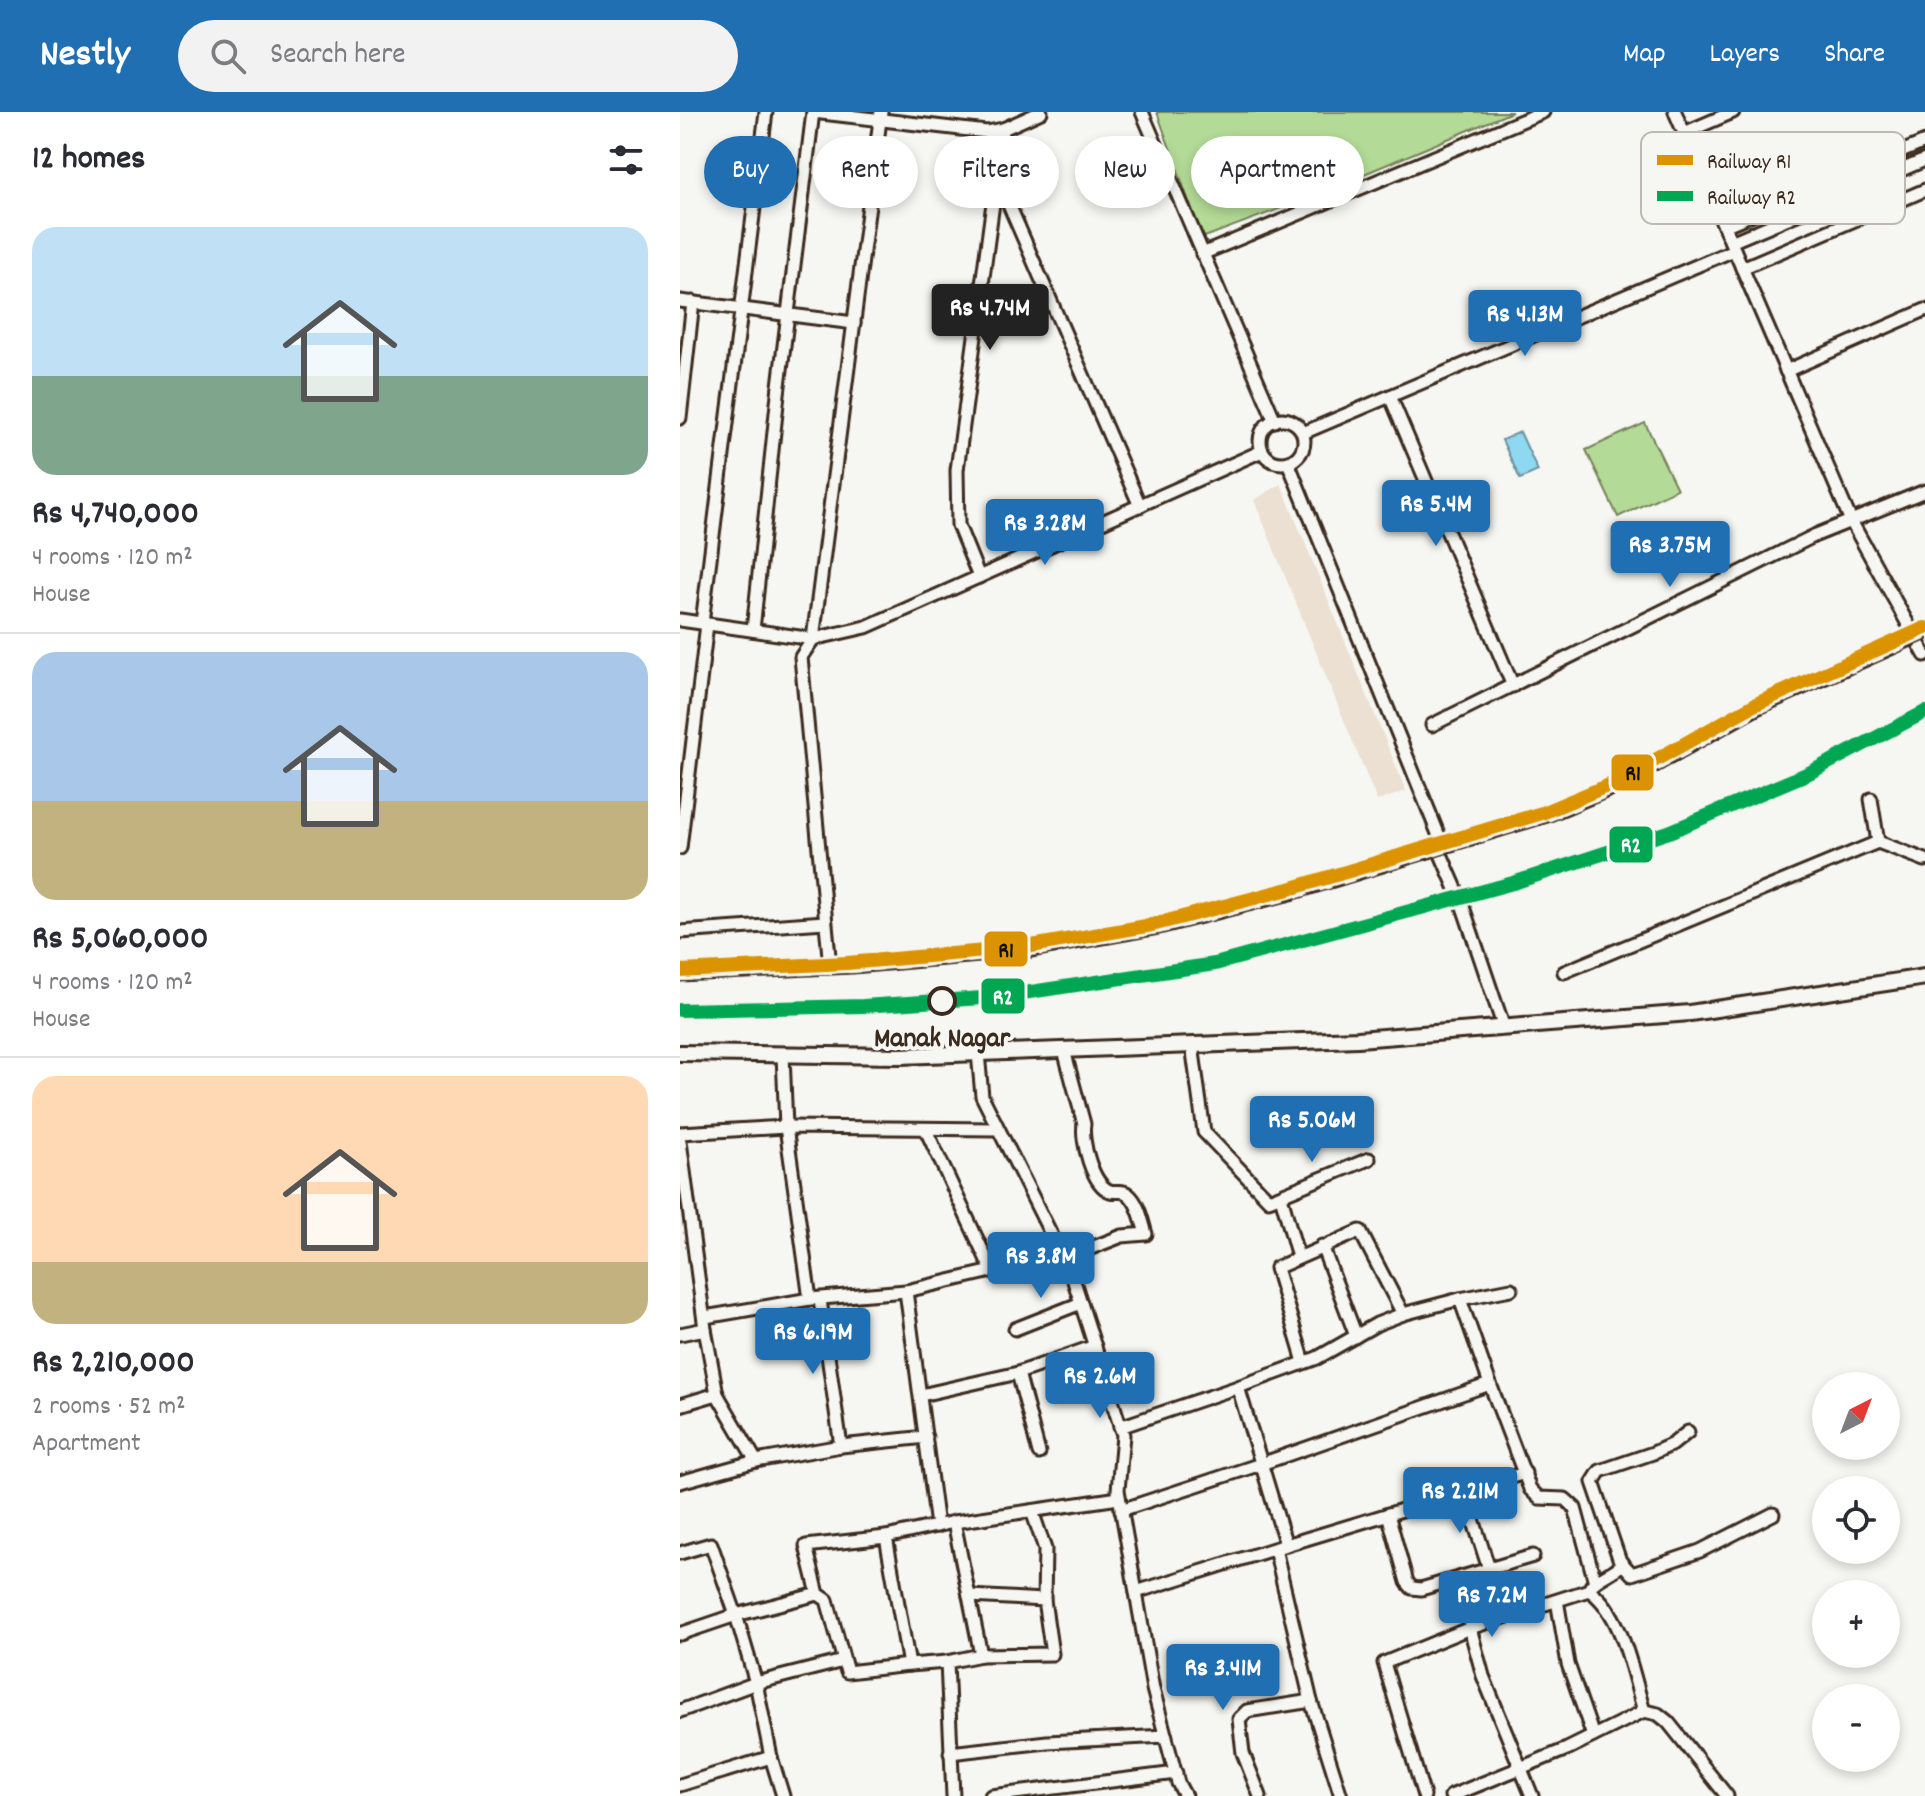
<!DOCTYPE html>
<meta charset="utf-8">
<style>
:root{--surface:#fff;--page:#f2f2f3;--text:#2b2b33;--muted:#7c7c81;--line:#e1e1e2;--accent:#1f6fb2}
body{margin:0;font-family:Dekko,sans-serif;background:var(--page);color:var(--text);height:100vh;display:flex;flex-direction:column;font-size:30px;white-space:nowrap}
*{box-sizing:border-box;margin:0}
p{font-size:26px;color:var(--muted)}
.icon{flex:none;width:44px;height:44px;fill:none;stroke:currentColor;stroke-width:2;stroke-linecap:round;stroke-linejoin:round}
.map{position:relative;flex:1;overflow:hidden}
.drawer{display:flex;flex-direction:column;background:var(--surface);width:680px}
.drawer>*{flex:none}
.hud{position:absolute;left:24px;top:24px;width:760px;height:72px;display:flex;gap:16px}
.needle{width:52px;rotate:42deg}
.fabs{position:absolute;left:1132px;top:1260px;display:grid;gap:16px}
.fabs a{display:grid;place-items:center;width:88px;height:88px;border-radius:50%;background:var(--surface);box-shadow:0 4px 12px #0003;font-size:40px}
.price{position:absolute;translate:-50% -68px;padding:0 18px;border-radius:8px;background:var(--accent);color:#fff;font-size:26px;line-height:52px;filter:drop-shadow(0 2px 4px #0008)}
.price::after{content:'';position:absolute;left:50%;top:48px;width:24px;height:18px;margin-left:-12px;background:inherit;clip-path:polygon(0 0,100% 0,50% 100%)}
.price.selected{background:#222;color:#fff}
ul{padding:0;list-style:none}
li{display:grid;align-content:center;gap:16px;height:424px;padding:0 32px}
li+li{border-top:2px solid var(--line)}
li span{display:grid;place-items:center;height:248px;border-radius:24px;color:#555}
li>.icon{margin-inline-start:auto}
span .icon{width:144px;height:144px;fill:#fffc;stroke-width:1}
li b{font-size:34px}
h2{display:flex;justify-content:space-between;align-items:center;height:96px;padding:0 32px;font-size:34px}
.tag{padding:0 28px;border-radius:36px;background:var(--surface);box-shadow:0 4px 12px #0003;font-size:28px;line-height:72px}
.tag.selected{background:var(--accent);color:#fff}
header{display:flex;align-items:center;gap:48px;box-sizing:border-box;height:112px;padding:0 40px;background:var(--accent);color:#fff}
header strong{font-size:38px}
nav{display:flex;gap:44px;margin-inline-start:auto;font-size:28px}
.search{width:560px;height:72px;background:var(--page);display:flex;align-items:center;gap:20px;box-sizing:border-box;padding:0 28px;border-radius:44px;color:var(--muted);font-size:30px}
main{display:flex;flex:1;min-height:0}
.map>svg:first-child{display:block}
.built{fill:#ebe0d1}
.green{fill:#b3da96;stroke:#77825a;stroke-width:2}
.water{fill:#8fd8f1;stroke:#6d929d;stroke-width:2}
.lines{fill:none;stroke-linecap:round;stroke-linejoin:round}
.minor-casing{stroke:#3b2a1e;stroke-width:17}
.tertiary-casing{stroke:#3b2a1e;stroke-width:20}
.minor{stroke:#f6f6f2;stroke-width:11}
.tertiary{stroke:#f6f6f2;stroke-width:14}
.rail-casing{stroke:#3b2a1e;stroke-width:7}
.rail{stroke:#f6f6f2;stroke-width:4;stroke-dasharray:12;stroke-linecap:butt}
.rail-1-casing{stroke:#f6f6f2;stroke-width:20}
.rail-2-casing{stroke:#f6f6f2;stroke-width:20}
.rail-1{stroke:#db9304;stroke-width:14}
.rail-2{stroke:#00a651;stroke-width:14}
.stop-dot{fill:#f6f6f2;stroke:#3b2a1e;stroke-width:4}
.labels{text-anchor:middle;stroke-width:8;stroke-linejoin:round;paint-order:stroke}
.stop-label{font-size:28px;font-weight:bold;fill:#3b2a1e;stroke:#f6f6f2}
.key{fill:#f6f6f2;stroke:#beb9b2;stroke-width:2}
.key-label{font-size:22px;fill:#3b2a1e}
.line-badge{stroke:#f6f6f2;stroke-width:3}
.badge-label{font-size:22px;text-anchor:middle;font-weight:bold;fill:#fff}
.pale-badge-label{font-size:22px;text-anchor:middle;font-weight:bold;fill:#111}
</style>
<header>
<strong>Nestly</strong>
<div class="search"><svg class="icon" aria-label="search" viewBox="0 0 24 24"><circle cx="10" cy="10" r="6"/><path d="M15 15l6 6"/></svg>Search here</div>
<nav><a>Map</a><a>Layers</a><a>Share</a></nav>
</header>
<main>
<section class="drawer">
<h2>12 homes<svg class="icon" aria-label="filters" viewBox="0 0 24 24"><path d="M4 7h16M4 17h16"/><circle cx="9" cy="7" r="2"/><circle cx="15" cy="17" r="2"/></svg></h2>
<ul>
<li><span style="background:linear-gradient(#bfe0f5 60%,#7fa58c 0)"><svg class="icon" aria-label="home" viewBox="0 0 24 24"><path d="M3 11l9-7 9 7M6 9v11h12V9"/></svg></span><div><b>Rs 4,740,000</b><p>4 rooms · 120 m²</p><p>House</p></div></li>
<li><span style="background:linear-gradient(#a9c7e8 60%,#c2b280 0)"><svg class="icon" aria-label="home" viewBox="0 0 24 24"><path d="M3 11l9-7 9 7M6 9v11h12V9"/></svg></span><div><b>Rs 5,060,000</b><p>4 rooms · 120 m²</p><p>House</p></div></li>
<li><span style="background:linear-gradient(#ffd9b3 75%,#c2b280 0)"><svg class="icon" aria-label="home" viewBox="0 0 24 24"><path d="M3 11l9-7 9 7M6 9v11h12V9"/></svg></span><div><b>Rs 2,210,000</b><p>2 rooms · 52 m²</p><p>Apartment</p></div></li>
</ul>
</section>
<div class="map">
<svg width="1245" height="1684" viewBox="0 0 1245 1684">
<rect width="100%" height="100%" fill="#f6f6f2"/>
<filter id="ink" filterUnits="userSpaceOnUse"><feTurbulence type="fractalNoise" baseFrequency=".0125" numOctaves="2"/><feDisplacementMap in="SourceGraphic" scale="16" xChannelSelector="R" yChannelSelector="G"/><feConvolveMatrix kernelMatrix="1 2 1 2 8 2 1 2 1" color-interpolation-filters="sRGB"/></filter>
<g filter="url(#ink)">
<!-- built -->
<path class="built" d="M601,372L726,679L697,689L574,388Z"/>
<!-- green -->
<g class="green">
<path d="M477,0H832L615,91L522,126Z"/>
<path d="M965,311L997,377L938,405L906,338Z"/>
</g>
<!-- water -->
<path class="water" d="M840,320L858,359L840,367L822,328Z"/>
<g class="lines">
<defs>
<g id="minor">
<path d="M133,0L307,20L323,17L361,0"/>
<path d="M462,0L595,309"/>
<path d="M995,0L1171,409L1245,543"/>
<path d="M1004,21L1053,0"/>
<path d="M314,78L323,79L460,394"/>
<path d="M1044,114L1245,30"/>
<path d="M1051,130L1245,48"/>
<path d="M522,142L863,0"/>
<path d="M1062,156L1245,78"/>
<path d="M0,189L174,211"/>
<path d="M1106,259L1245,198"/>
<path d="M710,284L833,574"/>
<path d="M0,306L13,190"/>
<circle cx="602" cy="329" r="22"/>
<path d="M623,321L1054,138"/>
<path d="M608,350L759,724L757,733L780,786L824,916"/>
<path d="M299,465L278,413L277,358L323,17"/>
<path d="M0,508L133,527L186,515L582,339"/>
<path d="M22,511L86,0"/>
<path d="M73,518L98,282L133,0"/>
<path d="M752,613L1136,423L1245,379"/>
<path d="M1191,687L1198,730"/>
<path d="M0,736L27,512"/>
<path d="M0,820L145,810"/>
<path d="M149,844L121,545L133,527L201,0"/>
<path d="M884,860L1198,730L1245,748"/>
<path d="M512,933L524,1020L589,1088L689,1047"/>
<path d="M298,941L302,984L393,1166L443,1323L438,1378L473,1577L498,1671L505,1684"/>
<path d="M103,943L106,1015L130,1187L226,1179L312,1159L246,1018"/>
<path d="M0,1021L106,1015L317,1017"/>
<path d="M0,1029L25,1217L37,1282L76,1349L161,1334L246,1325"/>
<path d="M601,1084L618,1145"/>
<path d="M642,1134L676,1224"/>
<path d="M383,1147L442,1124L466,1122C462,1109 459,1091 448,1082C442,1077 437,1081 430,1079C412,1073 401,1028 404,1012L384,938"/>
<path d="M226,1179L257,1414"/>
<path d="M140,1188L161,1334"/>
<path d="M25,1205L130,1187"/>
<path d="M335,1217L401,1191"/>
<path d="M0,1222L25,1217"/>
<path d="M624,1250L596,1156L680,1119L723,1202"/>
<path d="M810,1272L850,1377L859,1386L885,1387L895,1396L915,1470"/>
<path d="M558,1275L637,1246L697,1212L723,1202L780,1187"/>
<path d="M241,1283L338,1261"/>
<path d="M0,1293L37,1282"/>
<path d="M440,1315L558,1275L606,1433L456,1480"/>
<path d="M1008,1320L993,1332L973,1341L920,1359L913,1370L940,1449L952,1462L1020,1439L1093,1402"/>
<path d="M359,1341L338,1261L415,1234"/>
<path d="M0,1370L76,1349"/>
<path d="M784,1379L809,1457"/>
<path d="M441,1398L581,1352L810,1272L780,1187L831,1177"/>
<path d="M352,1399L365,1437L364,1488"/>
<path d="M708,1402L727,1470L732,1476L741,1477L853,1444"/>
<path d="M206,1425L126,1434L138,1482L147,1488L167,1560L229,1553"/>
<path d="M606,1433L845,1361"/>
<path d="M595,1437L631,1589L661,1684"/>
<path d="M0,1441L31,1432L56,1503L0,1522"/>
<path d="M911,1474C916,1467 934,1460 943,1452"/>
<path d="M138,1482L56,1503L76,1571L163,1549"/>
<path d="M289,1484L364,1488L372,1542L301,1543"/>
<path d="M878,1494L888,1552L913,1624"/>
<path d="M790,1516L803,1564L852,1684"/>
<path d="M267,1550L229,1553L206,1425L274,1410"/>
<path d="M0,1599L76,1571L91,1645L103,1684"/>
<path d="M270,1641L367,1630L486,1624"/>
<path d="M0,1673L91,1645"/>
<path d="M273,1684L267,1550L301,1543L274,1410L439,1386"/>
<path d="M311,1684L496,1661"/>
<path d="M580,1684L563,1641L559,1607L567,1599L631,1589"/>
<path d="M744,1684L704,1551L790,1516L909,1478C943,1501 952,1561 964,1599"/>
<path d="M771,1684L887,1637L964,1599L978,1602L988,1610L1047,1684"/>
</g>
<path id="tertiary" d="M0,941L220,944L678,927L1010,901L1245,865"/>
</defs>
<!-- minor casing -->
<use href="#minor" class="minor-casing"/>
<!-- tertiary casing -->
<use href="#tertiary" class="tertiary-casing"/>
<!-- minor -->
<use href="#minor" class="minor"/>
<!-- tertiary -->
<use href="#tertiary" class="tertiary"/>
<defs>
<g id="rail">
<path d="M0,867L173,859L346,844L479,820L615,785L868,708L941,678L1080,600L1245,526"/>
<path d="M0,898L183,894L317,885L535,852L833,771L989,720L1129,661L1245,600"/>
</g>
</defs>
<!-- rail casing -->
<use href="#rail" class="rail-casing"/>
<!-- rail -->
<use href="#rail" class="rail"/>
<defs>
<path id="rail-1" d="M0,859L167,851L340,836L472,813L609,777L862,701L934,671L1074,593L1245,516"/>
<path id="rail-2" d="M0,898L183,894L317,885L535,852L833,771L989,720L1129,661L1245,600"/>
</defs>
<!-- rail-1 casing -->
<use href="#rail-1" class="rail-1-casing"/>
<!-- rail-2 casing -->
<use href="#rail-2" class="rail-2-casing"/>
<!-- rail-1 -->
<use href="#rail-1" class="rail-1"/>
<!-- rail-2 -->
<use href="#rail-2" class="rail-2"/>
</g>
</g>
<!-- markers -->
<circle class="stop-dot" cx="262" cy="889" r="13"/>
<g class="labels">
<!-- stop labels -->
<g class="stop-label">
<text x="262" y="934">Manak Nagar</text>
</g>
</g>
<!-- legend -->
<rect x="961" y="20" width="264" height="92" rx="12" class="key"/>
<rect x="977" y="43" width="36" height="10" fill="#db9304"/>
<rect x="977" y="79" width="36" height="10" fill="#00a651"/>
<g class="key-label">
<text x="1027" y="56">Railway R1</text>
<text x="1027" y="92">Railway R2</text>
</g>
<g class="line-badge">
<rect x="930" y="641" width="45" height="39" rx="8" fill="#db9304"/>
<rect x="928" y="713" width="46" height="39" rx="8" fill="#00a651"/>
<rect x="303" y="818" width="46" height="38" rx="8" fill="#db9304"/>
<rect x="300" y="865" width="46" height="38" rx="8" fill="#00a651"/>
</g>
<g class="badge-label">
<text x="951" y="740">R2</text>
<text x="323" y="892">R2</text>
</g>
<g class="pale-badge-label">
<text x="953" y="668">R1</text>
<text x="326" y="845">R1</text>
</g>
</svg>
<div class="fabs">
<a><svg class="needle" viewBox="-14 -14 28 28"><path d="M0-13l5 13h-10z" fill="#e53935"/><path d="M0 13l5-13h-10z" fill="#7c7c81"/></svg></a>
<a><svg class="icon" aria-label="locate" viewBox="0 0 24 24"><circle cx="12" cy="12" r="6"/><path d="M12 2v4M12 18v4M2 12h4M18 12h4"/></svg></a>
<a>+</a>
<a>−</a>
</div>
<b class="price selected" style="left:310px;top:240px">Rs 4.74M</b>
<b class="price" style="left:845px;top:246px">Rs 4.13M</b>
<b class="price" style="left:756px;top:436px">Rs 5.4M</b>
<b class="price" style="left:365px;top:455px">Rs 3.28M</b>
<b class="price" style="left:990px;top:477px">Rs 3.75M</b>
<b class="price" style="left:632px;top:1052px">Rs 5.06M</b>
<b class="price" style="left:361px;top:1188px">Rs 3.8M</b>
<b class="price" style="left:133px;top:1264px">Rs 6.19M</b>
<b class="price" style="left:420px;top:1308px">Rs 2.6M</b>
<b class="price" style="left:780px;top:1423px">Rs 2.21M</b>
<b class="price" style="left:812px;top:1527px">Rs 7.2M</b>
<b class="price" style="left:543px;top:1600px">Rs 3.41M</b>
<div class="hud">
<a class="tag selected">Buy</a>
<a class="tag">Rent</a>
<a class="tag">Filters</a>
<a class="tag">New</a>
<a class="tag">Apartment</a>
</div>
</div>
</main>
